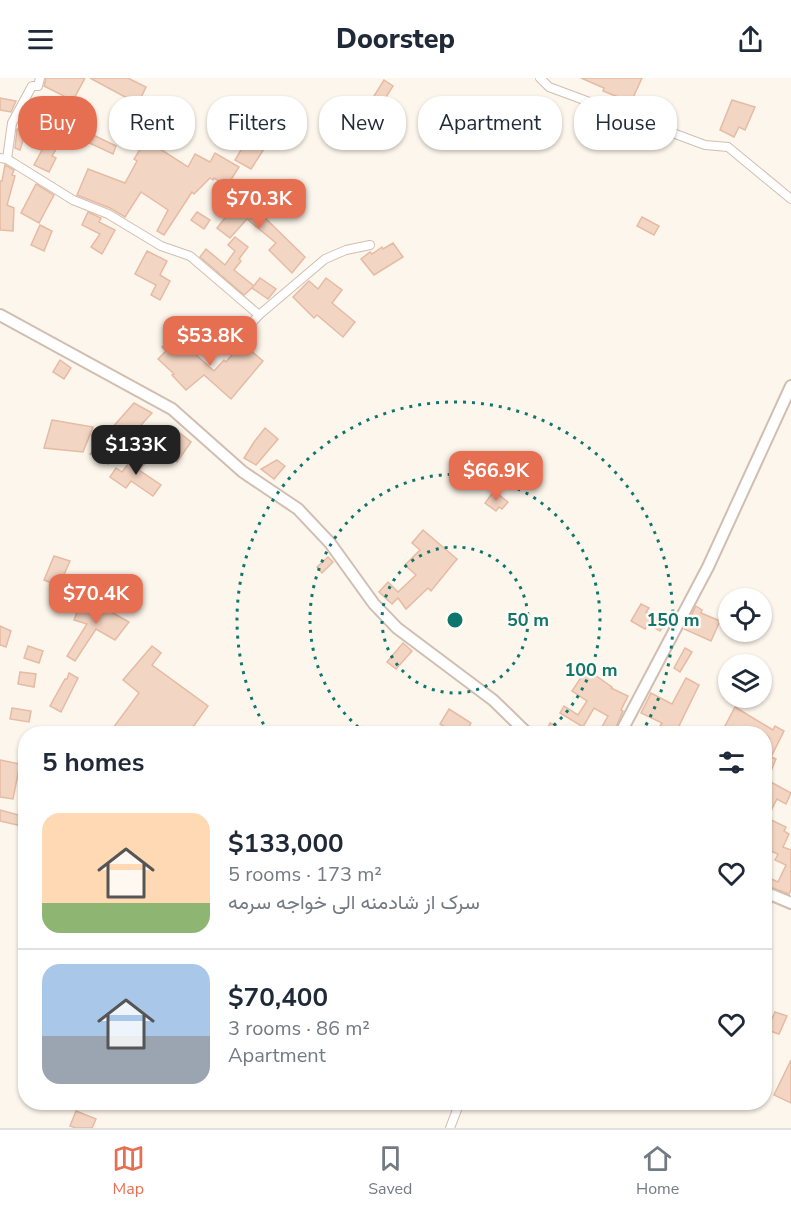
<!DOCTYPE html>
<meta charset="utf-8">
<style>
:root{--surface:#fff;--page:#f6f6f7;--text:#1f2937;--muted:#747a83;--line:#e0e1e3;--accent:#e76f51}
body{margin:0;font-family:"Nunito Sans",Vazirmatn,sans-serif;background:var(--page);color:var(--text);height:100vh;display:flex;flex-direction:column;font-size:22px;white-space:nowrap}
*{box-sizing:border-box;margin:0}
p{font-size:20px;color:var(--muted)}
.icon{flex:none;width:33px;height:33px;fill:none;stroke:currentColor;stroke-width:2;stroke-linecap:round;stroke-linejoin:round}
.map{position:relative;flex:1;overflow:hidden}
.drawer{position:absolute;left:18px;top:648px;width:754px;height:384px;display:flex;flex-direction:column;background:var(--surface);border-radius:24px;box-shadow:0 2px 4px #0004}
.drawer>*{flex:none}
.hud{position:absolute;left:18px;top:18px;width:756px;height:54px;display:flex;gap:12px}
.tools{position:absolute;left:718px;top:510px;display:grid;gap:12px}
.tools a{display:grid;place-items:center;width:54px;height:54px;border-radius:50%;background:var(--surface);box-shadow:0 2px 4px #0004;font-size:30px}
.price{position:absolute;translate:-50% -51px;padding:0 14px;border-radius:12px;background:var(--accent);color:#fff;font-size:20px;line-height:39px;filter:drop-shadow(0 2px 3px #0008)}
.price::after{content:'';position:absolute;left:50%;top:36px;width:18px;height:14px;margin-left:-9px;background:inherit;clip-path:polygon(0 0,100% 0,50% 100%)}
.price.on{background:#222;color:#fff}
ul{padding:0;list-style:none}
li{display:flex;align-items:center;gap:18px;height:150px;padding:0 24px}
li+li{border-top:2px solid var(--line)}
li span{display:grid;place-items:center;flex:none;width:168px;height:120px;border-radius:18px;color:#555}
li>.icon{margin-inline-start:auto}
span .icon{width:72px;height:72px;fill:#fffc;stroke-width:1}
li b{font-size:26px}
h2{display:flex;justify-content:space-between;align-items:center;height:72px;padding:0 24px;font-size:26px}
.chip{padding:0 21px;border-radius:24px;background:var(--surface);box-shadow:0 2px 4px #0004;font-size:21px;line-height:54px}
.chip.on{background:var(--accent);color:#fff}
header{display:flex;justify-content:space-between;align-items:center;height:78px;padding:0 24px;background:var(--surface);font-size:27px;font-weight:800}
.tab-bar{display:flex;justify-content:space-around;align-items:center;height:84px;border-top:2px solid var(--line);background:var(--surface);font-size:16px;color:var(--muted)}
.tab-bar a{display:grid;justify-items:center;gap:3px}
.tab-bar .on{color:var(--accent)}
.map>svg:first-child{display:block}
.building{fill:#f3d5c3;stroke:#e6bba3;stroke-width:1.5}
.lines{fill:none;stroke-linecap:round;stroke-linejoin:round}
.minor-casing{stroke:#d1beb0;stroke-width:10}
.tertiary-casing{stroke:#d1beb0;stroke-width:14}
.minor{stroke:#fff;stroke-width:8}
.tertiary{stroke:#fff;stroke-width:10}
.ring{fill:none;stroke:#0f766e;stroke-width:3;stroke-dasharray:3 6}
.centre{fill:#0f766e;stroke:#fffaf3;stroke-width:3}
.ring-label{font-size:18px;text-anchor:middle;font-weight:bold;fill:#0f766e;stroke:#fffaf3;stroke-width:5;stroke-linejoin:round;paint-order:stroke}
</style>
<header><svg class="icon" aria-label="menu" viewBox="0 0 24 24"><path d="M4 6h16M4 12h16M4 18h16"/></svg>Doorstep<svg class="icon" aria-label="share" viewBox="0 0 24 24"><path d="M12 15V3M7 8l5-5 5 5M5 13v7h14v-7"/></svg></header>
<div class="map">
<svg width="791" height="1050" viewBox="0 0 791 1050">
<rect width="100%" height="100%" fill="#fdf6ec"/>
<!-- building -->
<g class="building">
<path d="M46,0H85L69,30L71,31L69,36L95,48L91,56L116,68L113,76L66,54L52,78L56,80L49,94L34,87L42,72L32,69L47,43L51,46L64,18L44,8Z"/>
<path d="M90,0H128L146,9L138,26Z"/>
<path d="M581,0H642L631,24L603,13L604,10Z"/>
<path d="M384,2L393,8L383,24L374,18Z"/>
<path d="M0,20L16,23L11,34L0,32Z"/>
<path d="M532,20L548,27L539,49L523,42Z"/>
<path d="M732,22L755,29L745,52L739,49L734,59L720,52Z"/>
<path d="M274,31L281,35L261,69L264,71L251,91L235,82L260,40L266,43Z"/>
<path d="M17,51L26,53L20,72L15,70Z"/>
<path d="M146,62L188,89L195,76L210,84L215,75L239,89L227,108L214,100L213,102L210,100L194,116L192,114L164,157L157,153L168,132L141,114L125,139L110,130L77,117L88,91L125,105L137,83L134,81Z"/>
<path d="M5,87L14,92L12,97L15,98L7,127L14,130L13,153L0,152V103H2Z"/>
<path d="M36,106L54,117L39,145L21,135Z"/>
<path d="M226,113L239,121L240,119L261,136L305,179L292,195L269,172L276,165L247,141L230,160L217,150L231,132L219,125Z"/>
<path d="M88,134L101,140L99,144L115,152L102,176L91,169L100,156L82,147Z"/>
<path d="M197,134L210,142L204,151L191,142Z"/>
<path d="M642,139L659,148L654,157L637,148Z"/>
<path d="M40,147L52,153L44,173L31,167Z"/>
<path d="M235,159L248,169L239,181L241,183L234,192L254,208L244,217L200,179L206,171L225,187L235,173L228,167Z"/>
<path d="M393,165L403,179L374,197L361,181L370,174L372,176L382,169L383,171Z"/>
<path d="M147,173L167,183L160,197L170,203L160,222L151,217L156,207L135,196Z"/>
<path d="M260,200L276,211L268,221L252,210Z"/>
<path d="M326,200L342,212L332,225L355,244L343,259L317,237L314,240L293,219L309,203L318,211Z"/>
<path d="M174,257L214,293L224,282L226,284L242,265L263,283L231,321L204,297L186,312L172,297L174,296L158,281L166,273L162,269Z"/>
<path d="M60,282L71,290L64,301L53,294Z"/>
<path d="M134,325L152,335L125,365L112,377L114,378L108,386L90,376L113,352L111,351Z"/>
<path d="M52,342L93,349L83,374L44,370Z"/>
<path d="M265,350L278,361L256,387L244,380L254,364Z"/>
<path d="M176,352L191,364L177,384L161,373Z"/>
<path d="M136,376L146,384L139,392L161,407L153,418L131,403L126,410L110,399L116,390L122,394Z"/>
<path d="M277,382L285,388L274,401L261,391Z"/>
<path d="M494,413L508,424L502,431L499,429L496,433L485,425Z"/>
<path d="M423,452L457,481L431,513L428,510L406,531L398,520L392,526L379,514L388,504L398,514L416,497L405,487L420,472L412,465Z"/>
<path d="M54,478L70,483L59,508L44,502Z"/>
<path d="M328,479L333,484L322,495L317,489Z"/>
<path d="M83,518L129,544L115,562L96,551L75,583L67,578L87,546L74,542Z"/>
<path d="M641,526L649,530L646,534L665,546L660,553L649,546L645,551L631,543Z"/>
<path d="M696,528L702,532L701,535L720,543L711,563L684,551Z"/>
<path d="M0,548L11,553L6,569L0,567Z"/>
<path d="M403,565L412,573L396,591L387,584Z"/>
<path d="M28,568L43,573L39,585L24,580Z"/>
<path d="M152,568L161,575L152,587L208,628L188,656H121L113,650L139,615L123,602Z"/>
<path d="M685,570L692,574L680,594L674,590Z"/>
<path d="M588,589L597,594L595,597L612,609L611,610L628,618L621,632L623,633L613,656H598L608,638L594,630L583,649L560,635L564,628L578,637L587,623L572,613Z"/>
<path d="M20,594L36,596L34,609L18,606Z"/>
<path d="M69,595L78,600L61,634L50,628L65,601H67Z"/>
<path d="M686,600L699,607L679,648L694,656H673L660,648L662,645L641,635L651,615L672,626Z"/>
<path d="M735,629L773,652L775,648L784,653L771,679L776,681L765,707V668L769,660L765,656L756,652L754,656H747L737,650L734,655L724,650Z"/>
<path d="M12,630L31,633L29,644L10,641Z"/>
<path d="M449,631L471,645L465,656H456L440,646Z"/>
<path d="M550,645L573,656H545Z"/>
<path d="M0,682L20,686L13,721L0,719Z"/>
<path d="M769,703L791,715L786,726L777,721L767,740L786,749L784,753L789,756L783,769L791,772V811L789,816L765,807V798L778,804L786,787L775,782L778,776L765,771V710Z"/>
<path d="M0,732L26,739V749L0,743Z"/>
<path d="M775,934L787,938L779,956L767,952Z"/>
<path d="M791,982V1025L774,1017Z"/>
<path d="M76,1033L96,1041L92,1050H76L70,1048Z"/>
</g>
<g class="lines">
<defs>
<g id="minor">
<path d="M540,0L549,9L705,67L728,69L791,121"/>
<path d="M0,80L7,81L73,122L108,136L161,168L190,178L259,237"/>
<path d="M7,81L12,45L32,8H38L40,0"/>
<path d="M236,262L259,237L325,181L346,172L370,167"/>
<path d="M450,1050L460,1024"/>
</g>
<g id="tertiary">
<path d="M0,237L172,331L243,394L298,431L330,465L374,526L397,550L493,622L528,656"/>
<path d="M620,656L708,489L791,308"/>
<path d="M765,814L791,825"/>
</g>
</defs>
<!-- minor casing -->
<use href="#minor" class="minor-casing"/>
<!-- tertiary casing -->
<use href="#tertiary" class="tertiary-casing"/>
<!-- minor -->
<use href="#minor" class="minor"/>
<!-- tertiary -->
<use href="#tertiary" class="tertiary"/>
</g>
<!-- distance rings -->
<g class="ring">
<circle cx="455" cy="542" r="73"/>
<path d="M365 655A145 145 0 1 1 545 655"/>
<path d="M268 654A218 218 0 1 1 642 654"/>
</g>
<circle cx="455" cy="542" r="9" class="centre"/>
<g class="ring-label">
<text x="528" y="548">50 m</text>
<text x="673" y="548">150 m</text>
<text x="591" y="598">100 m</text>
</g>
</svg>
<div class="tools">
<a><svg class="icon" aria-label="locate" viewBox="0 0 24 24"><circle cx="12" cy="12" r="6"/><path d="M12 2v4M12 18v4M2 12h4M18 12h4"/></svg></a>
<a><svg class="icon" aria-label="layers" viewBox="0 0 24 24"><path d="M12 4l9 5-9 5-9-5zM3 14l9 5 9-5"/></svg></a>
</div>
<b class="price" style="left:259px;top:152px">$70.3K</b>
<b class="price" style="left:210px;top:289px">$53.8K</b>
<b class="price on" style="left:136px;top:398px">$133K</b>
<b class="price" style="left:496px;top:424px">$66.9K</b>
<b class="price" style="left:96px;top:547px">$70.4K</b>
<div class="hud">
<a class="chip on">Buy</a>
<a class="chip">Rent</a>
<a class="chip">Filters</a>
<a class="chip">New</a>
<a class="chip">Apartment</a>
<a class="chip">House</a>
</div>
<section class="drawer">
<h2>5 homes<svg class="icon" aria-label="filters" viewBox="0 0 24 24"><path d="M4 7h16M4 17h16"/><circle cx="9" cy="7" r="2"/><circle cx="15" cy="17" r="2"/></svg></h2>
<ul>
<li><span style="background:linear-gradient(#ffd9b3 75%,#8fb573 0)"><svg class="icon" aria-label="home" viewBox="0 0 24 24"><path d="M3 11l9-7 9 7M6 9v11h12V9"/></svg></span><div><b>$133,000</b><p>5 rooms · 173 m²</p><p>سرک از شادمنه الی خواجه سرمه</p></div><svg class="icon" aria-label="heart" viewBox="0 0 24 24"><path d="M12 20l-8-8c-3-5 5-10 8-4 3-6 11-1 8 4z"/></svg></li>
<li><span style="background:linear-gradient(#a9c7e8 60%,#9aa5b1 0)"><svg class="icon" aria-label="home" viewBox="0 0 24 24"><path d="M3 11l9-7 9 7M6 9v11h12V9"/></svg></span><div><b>$70,400</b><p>3 rooms · 86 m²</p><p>Apartment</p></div><svg class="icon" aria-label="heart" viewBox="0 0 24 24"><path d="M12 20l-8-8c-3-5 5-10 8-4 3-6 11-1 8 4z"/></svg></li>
</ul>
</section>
</div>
<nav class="tab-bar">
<a class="on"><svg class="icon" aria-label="map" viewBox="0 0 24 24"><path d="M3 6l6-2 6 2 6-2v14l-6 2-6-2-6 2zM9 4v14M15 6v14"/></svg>Map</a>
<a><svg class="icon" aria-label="saved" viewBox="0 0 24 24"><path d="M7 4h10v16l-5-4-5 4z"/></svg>Saved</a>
<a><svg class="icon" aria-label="home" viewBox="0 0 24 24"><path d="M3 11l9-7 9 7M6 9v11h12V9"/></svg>Home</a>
</nav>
